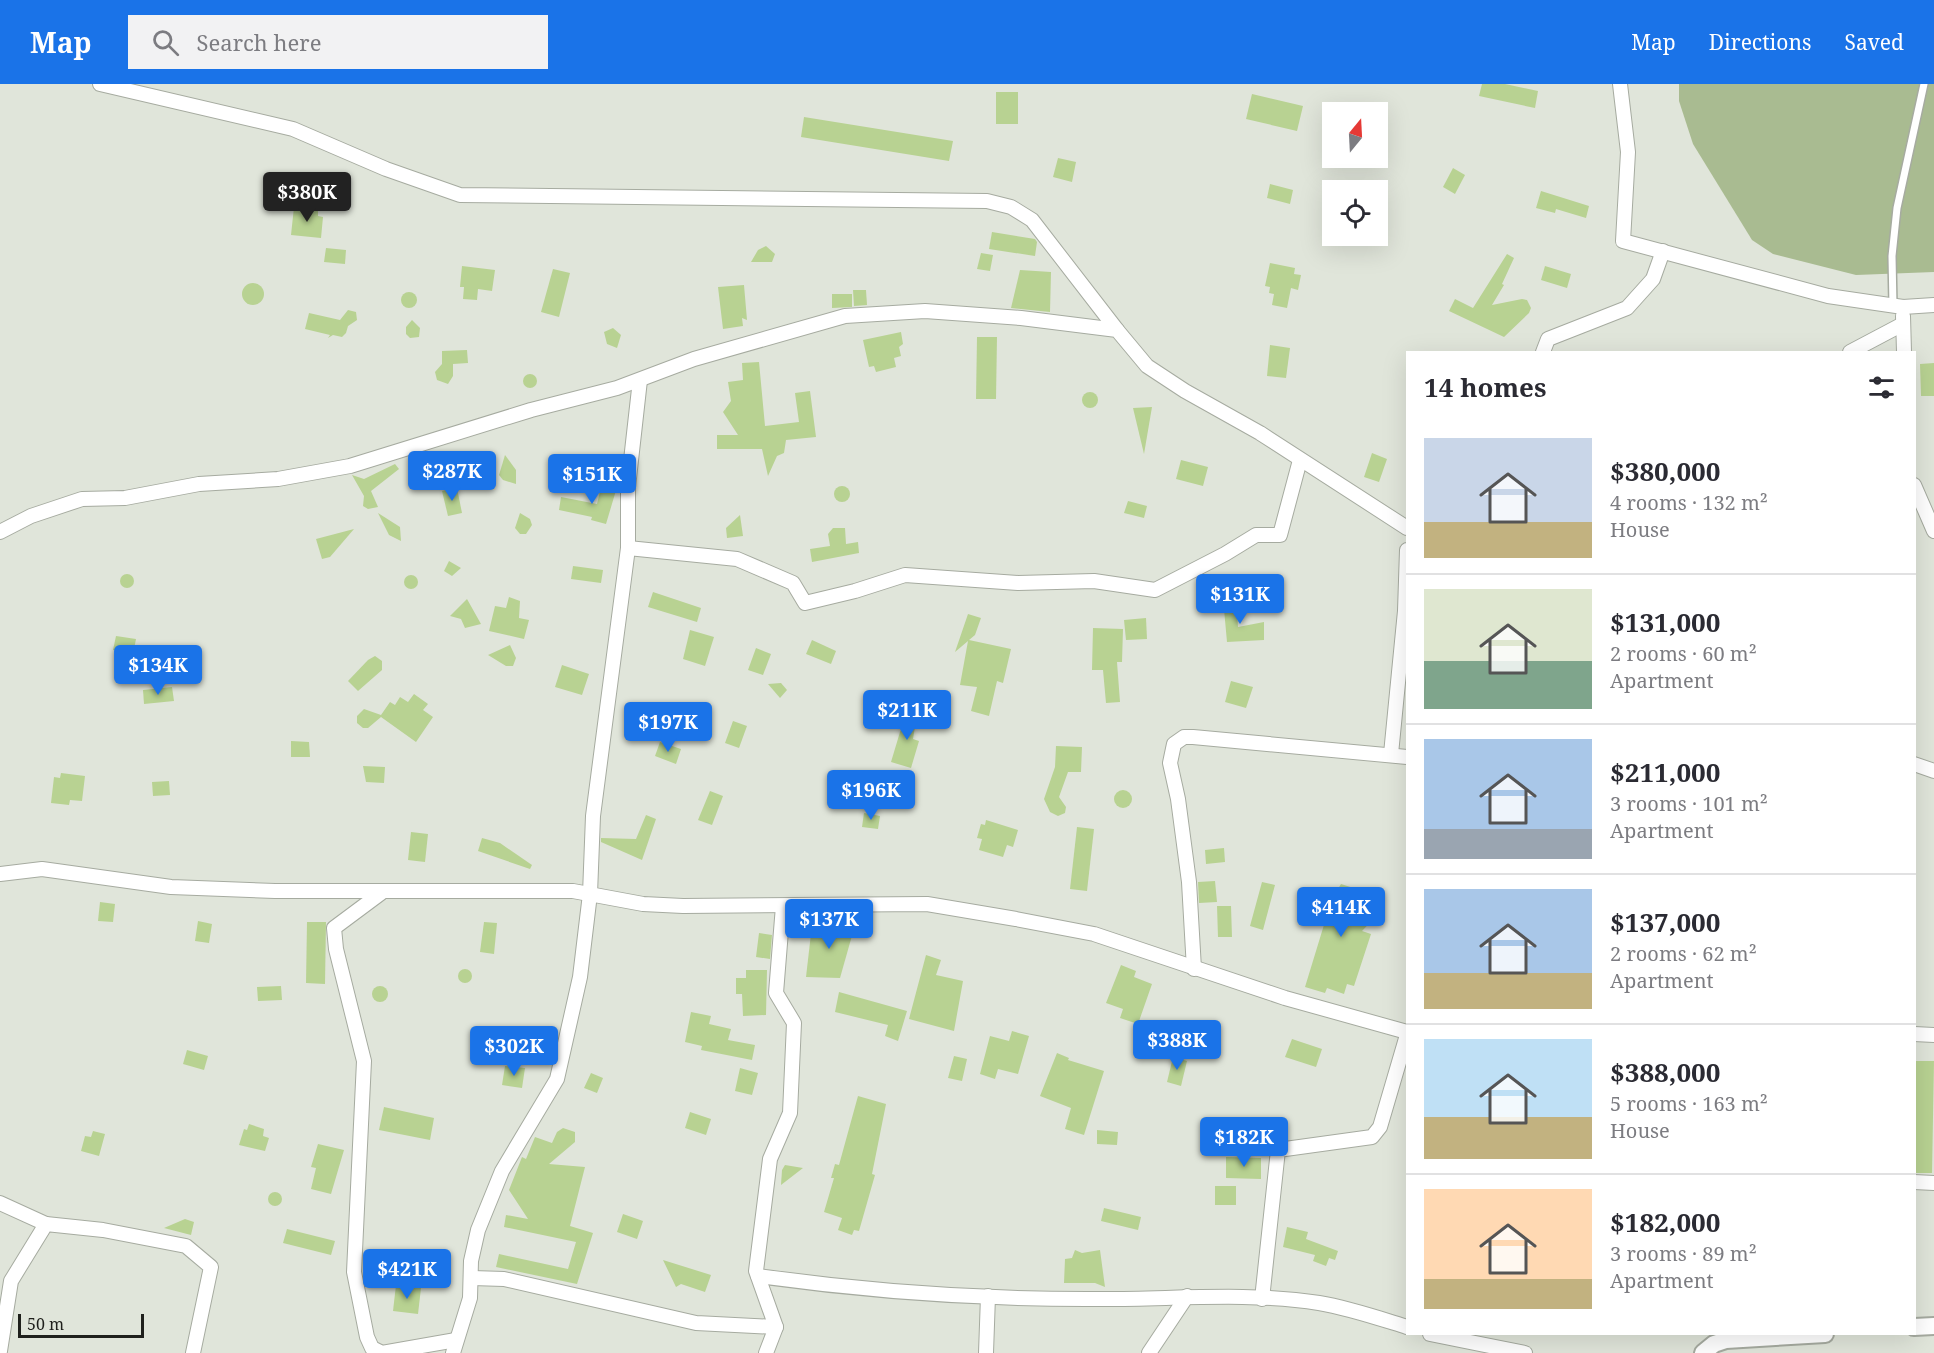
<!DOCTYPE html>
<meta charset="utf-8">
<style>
:root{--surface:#fff;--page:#f2f2f3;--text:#2b2b33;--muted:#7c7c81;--line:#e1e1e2;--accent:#1a73e8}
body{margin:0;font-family:"Noto Serif",serif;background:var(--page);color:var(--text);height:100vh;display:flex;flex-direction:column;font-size:22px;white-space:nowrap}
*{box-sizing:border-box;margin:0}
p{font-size:20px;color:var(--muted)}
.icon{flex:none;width:33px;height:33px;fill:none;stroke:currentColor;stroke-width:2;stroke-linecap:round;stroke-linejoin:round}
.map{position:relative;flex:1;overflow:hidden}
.details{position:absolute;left:1406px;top:267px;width:510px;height:984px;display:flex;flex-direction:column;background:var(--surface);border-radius:0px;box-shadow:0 6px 24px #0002}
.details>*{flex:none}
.needle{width:39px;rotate:18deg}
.tools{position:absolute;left:1322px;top:18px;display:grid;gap:12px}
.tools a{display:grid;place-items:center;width:66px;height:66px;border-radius:0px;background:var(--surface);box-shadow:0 6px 24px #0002;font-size:30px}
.scale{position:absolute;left:18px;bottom:15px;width:126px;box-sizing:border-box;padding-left:6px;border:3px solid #1f201c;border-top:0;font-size:16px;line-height:21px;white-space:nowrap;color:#1f201c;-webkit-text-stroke:4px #e0e5da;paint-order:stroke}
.price{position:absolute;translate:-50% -51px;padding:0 14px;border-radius:6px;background:var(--accent);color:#fff;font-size:20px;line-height:39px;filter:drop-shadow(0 2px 3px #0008)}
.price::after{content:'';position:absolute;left:50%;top:36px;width:18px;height:14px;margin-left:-9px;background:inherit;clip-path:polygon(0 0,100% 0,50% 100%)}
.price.on{background:#222;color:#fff}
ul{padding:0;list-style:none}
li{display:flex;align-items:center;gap:18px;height:150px;padding:0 18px}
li+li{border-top:2px solid var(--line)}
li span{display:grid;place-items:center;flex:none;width:168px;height:120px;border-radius:0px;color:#555}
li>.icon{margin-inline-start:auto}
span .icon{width:72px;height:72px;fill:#fffc;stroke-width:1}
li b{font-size:26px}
h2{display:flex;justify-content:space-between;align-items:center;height:72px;padding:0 18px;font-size:26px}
header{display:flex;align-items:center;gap:36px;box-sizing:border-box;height:84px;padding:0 30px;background:var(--accent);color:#fff}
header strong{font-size:28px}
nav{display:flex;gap:33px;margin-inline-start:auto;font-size:21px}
.search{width:420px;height:54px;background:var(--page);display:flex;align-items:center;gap:15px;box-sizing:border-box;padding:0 21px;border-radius:0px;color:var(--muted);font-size:22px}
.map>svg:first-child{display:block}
.green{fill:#a9bb91}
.building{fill:#b8d292}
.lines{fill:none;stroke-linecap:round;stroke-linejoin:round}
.service-casing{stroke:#a6aba0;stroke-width:10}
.minor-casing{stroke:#a6aba0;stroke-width:16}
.tertiary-casing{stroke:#a6aba0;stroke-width:20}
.service{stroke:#fff;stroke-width:7}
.minor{stroke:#fff;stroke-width:14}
.tertiary{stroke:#fff;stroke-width:16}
</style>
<header>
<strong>Map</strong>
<div class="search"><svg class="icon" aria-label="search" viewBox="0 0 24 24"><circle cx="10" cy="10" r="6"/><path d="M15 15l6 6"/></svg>Search here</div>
<nav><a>Map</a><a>Directions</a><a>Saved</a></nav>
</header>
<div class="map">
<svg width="1934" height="1269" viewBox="0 0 1934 1269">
<rect width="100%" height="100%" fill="#e0e5da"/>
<!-- green -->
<path class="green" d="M1679,0H1934V188L1856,191L1773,170L1752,156L1693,60L1679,17Z"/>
<!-- building -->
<g class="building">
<path d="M1482,0H1505L1538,7L1535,24L1479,12Z"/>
<rect x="996" y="8" width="22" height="32"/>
<path d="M1252,10L1303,22L1297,47L1246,35Z"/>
<path d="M804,33L953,57L949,77L801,53Z"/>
<path d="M1058,74L1076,78L1072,98L1053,93Z"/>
<path d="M1453,84L1465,91L1455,110L1443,103Z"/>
<path d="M1270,100L1293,106L1290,120L1267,114Z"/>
<path d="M1541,107L1589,122L1586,134L1556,125L1555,129L1536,124Z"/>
<path d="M294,123L318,126V132L323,133L321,154L291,151Z"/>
<path d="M992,148L1035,155L1037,158L1035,172L989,165Z"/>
<path d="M766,162L775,170L772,178H751L758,166Z"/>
<path d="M326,164L346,166L345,180L324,178Z"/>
<path d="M981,169L993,171L990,187L977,185Z"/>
<path d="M1507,170L1514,174L1502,200L1504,201L1492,221L1522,215L1527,216L1531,224L1529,229L1504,253L1449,227L1455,215L1473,224Z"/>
<path d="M1270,179L1295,184L1294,190L1301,191L1298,206L1291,204L1287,224L1272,221L1274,210L1269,209L1270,203L1265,202Z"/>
<path d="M462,182L495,186L492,207L478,205L477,216L463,215L464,203H460Z"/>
<path d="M1545,182L1571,190L1567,204L1541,196Z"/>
<path d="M553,185L570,189L559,233L541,228Z"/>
<path d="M1020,186L1051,188L1050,228L1011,224Z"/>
<circle cx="253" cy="210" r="11"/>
<path d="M744,201L747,236L742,234L743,242L723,245L718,203Z"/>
<path d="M853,206H866L867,221L854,222Z"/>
<circle cx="409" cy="216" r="8"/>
<path d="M832,210H852V223L832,224Z"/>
<path d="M348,226L356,228L357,236L348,242L346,249L342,253L333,251L328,254L330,251L305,245L309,229L340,236Z"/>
<path d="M412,236L420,244L419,253L410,254L406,250V243Z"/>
<path d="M613,244L621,251L617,264L607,260L604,248Z"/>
<path d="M901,248L903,260L899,263L901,272L894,274L896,283L876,288L874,282L869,283L863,256Z"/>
<path d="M977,253H997L996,315H976Z"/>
<path d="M1270,261L1290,264L1286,294L1267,292Z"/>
<path d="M467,266L468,279L453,280V292L448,300L437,296L435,288L442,280V267Z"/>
<path d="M759,278L765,342L799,338L795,309L810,307L816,353L786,356L784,369L777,372L768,392L762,365H717V351H738L723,328L731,317L728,298L743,296L742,279Z"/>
<path d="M1934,279V312H1921L1920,280Z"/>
<circle cx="530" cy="297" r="7"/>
<circle cx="1090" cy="316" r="8"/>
<path d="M1152,323L1144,370L1133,324Z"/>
<path d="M1372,369L1387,375L1379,398L1364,393Z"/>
<path d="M505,371L516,386V400L503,396L499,391Z"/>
<path d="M1181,376L1208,383L1203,402L1176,395Z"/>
<path d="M395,380L399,385L371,407L378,423L368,425L363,422L364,412L352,391L364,395Z"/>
<path d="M602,399L617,403L606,440L591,436L592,433L559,426L561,413L597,420Z"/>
<circle cx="842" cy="410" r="8"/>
<path d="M457,404L462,429L448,432L442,407Z"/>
<path d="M1128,417L1147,422L1144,434L1124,429Z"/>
<path d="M378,429L400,443L401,457L389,451Z"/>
<path d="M520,429L530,435L532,441L526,450H520L515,444Z"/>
<path d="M740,431L743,452L727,454L726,444Z"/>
<path d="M833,444H845L846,460L858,458L859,469L812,478L810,465L830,462L828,450Z"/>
<path d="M354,445L330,473L322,475L316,455Z"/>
<path d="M449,477L461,484L452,492L444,487Z"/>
<path d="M573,482L603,486L601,499L571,495Z"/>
<circle cx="127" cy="497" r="7"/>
<circle cx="411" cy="498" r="7"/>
<path d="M653,508L701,524L697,538L648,523Z"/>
<path d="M509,513L520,517L519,534L529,536L524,555L489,547L495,522L506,524Z"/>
<path d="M1236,513L1238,543L1264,538V556L1227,558L1223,514Z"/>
<path d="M467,515L481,540L465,544L461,535L450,532Z"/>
<path d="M968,530L981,534L975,551L969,556L1011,565L1003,599L997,597L989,632L971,627L977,603L960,601L968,557L955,568Z"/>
<path d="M1146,534L1147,555L1126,556L1124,536Z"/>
<path d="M1093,544L1123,545L1122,578H1117L1120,618L1106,619L1103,586H1092Z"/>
<path d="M690,546L714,553L705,582L683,575Z"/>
<path d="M116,552L136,555L133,570L113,566Z"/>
<path d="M812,556L836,567L831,580L806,570Z"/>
<path d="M510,561L516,574L513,582H506L488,571Z"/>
<path d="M756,564L771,570L763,591L748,586Z"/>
<rect x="140" y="566" width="30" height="13"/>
<path d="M375,572L382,577V586L358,607L348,597L368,576Z"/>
<path d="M562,581L589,590L582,611L555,603Z"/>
<path d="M1231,597L1253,603L1246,624L1225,618Z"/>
<path d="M781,599L787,606L780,614L768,600Z"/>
<path d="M172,603L174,617L144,620L143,606Z"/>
<path d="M934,609L947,613L942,627L930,623Z"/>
<path d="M414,610L428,620L423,626L433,633L416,658L381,633L368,644H363L357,639V632L364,625L381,631L390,618L395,621L400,613L408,618Z"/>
<path d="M915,617L919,618L913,655L919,657L911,684L891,678L900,648Z"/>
<path d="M733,637L747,642L739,664L725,659Z"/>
<path d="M291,657L309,658L310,673H291Z"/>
<path d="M660,658L681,665L676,680L655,672Z"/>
<path d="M1056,662L1082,663L1081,688H1068L1059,713L1066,723L1065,729L1058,732L1050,728L1044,715L1055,683Z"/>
<path d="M363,682L385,683L384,699L366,698Z"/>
<path d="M61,689L85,692L82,717L70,716L69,721L51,719L54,693L60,694Z"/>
<path d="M169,697L170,711L153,712L152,698Z"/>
<circle cx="1123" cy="715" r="9"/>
<path d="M710,707L723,712L712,741L698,736Z"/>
<path d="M864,729L880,732L878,745L862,743Z"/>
<path d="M646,731L656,735L642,776L601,758V754L636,755Z"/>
<path d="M986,736L1018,746L1013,763L1007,761L1003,773L979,766L982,755L977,754L981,740L985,741Z"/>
<path d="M1077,743L1094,745L1087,807L1070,805Z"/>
<path d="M411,748L428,750L425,778L408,776Z"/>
<path d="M482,754L500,759L532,781L530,785L478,767Z"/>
<path d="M1224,764L1225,778L1206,780L1205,766Z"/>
<path d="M1215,797L1217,818L1199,819L1198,798Z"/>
<path d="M1262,798L1275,801L1263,846L1250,842Z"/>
<path d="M1341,800L1366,808L1383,825L1362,847L1371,850L1354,902L1347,900L1344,910L1327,904L1325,909L1305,903L1327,831L1305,825L1310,807L1333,813Z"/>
<path d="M100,818L115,820L113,838L98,837Z"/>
<path d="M1217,822H1231L1232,853H1218Z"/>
<path d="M198,837L212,840L209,859L195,857Z"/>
<path d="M307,838H326L325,900L306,899Z"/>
<path d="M484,838L497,839L494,870L480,868Z"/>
<path d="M812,841H855L840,894L806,893Z"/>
<path d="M759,849L772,851L770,875L756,873Z"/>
<path d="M926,871L941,876L936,891L963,897L954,947L909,935Z"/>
<path d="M1121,881L1136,887L1134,893L1152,900L1138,940L1120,934L1123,925L1106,919Z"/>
<circle cx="465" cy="892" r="7"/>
<path d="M746,886H767L766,931L743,932L742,910H736V894H746Z"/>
<path d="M281,902L282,916L258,917L257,903Z"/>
<circle cx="380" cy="910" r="8"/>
<path d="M839,908L907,927L898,957L885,952L888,941L835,928Z"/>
<path d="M691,928L711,932L709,940L731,945L728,956L755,961L752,976L701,966L702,962L685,958Z"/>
<path d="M1012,947L1029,952L1018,990L998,985L995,995L980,990L990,952L1009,957Z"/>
<path d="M1292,955L1322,965L1316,983L1285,973Z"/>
<path d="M187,966L208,972L204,986L183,980Z"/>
<path d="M1057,969L1069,974L1068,976L1104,987L1084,1051L1065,1045L1071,1024L1040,1012Z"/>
<path d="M954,972L967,975L962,997L948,994Z"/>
<path d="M1173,973L1187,977L1181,1002L1167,998Z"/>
<path d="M1914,977H1934L1932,1089H1914Z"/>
<path d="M505,982L525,984L522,1004L502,1001Z"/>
<path d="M740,984L758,989L752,1011L735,1007Z"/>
<path d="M591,989L603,994L597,1009L584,1004Z"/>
<path d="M858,1012L886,1020L872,1090L875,1091L859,1147L854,1146L852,1151L838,1146L842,1134L824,1128L834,1094H831L835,1080L839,1081Z"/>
<path d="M384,1023L434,1034L430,1056L379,1046Z"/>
<path d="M690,1028L711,1035L706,1051L685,1044Z"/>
<path d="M249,1040L264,1045L263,1052L269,1054L265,1067L239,1061L244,1045L247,1046Z"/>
<path d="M563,1044L575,1048V1058L549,1080L585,1083L570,1142L593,1149L577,1200L496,1183L499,1170L568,1185L576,1158L504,1143L506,1131L528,1135L509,1106L522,1073L526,1075L535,1053L552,1059L557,1048Z"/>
<path d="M1097,1046L1118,1048L1117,1061L1097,1060Z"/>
<path d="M93,1047L105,1050L99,1072L81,1067L85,1052L91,1053Z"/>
<path d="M318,1060L344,1066L331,1110L311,1105L316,1084L311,1083Z"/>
<path d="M1226,1073L1261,1074V1095L1226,1094Z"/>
<path d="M785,1081L803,1084L781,1101L782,1086Z"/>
<rect x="1215" y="1102" width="21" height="19"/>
<circle cx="275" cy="1115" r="7"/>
<path d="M1104,1124L1141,1133L1138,1146L1101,1137Z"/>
<path d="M623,1130L643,1137L637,1155L617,1148Z"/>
<path d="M185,1135L194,1138L191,1151L164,1144Z"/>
<path d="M1287,1143L1308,1148L1306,1155L1338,1167L1335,1176L1329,1174L1326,1182L1313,1177L1315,1171L1283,1163Z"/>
<path d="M287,1145L335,1157L331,1171L283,1159Z"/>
<path d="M1075,1166L1082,1169L1100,1166L1105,1203L1095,1199H1064L1065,1175L1072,1174Z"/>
<path d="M663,1176L711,1191L705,1208L681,1200L676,1203Z"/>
<path d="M396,1201L421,1204L418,1230L393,1227Z"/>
</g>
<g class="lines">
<defs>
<path id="service" d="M1893,222L1892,172L1897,124L1924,0"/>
<g id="minor">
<path d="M100,0L293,45L386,85L460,111L987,117L1011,123L1032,136L1117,246"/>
<path d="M1620,0L1628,68L1623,157L1828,212L1903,223L1934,221"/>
<path d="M1903,232L1904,268"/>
<path d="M1543,268L1548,255L1627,224L1653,195L1663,167"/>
<path d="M1850,268L1903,240"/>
<path d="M1914,401L1934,447"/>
<path d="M0,448L31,432L82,415L125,414L199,400L278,395L350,382L531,326L617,304L694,275L845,232L925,227L1021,234L1117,246L1147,282L1185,307L1260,349L1407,444"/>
<path d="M628,464L737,475L793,499L805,519L855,507L905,491L1018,499L1094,497L1155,506L1225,470L1256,451H1280L1300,376"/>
<path d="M1391,670L1405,527L1407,466"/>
<path d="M1914,680L1934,687"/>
<path d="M0,790L42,785L171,803L275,807H573L643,820L683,822L927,820L1016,835L1094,850L1285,914L1407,948"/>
<path d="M381,809L334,844L336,865L364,977L354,1188L367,1253L372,1264L382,1269L456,1256"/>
<path d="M1194,885L1189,798L1178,715L1170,679L1174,660L1184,653H1193L1407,673"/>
<path d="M1914,950L1934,951"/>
<path d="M1914,1098L1934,1099"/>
<path d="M0,1119L46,1140"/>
<path d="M758,1192C873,1208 989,1216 1106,1215C1177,1215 1249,1208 1319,1219C1349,1224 1378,1234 1407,1243"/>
<path d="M472,1194L504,1195L696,1239L776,1243"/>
<path d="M1262,1215L1278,1066L1372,1053L1380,1043L1407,951"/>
<path d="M1430,1250L1525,1269"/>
<path d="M0,1267L11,1197L46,1140L103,1146L186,1162L211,1183L193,1269"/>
<path d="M453,1269L470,1214L471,1177L478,1146L502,1087L557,995L580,893L590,810L593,732L628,464V403L640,296"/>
<path d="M766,1269L776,1243L756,1187L770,1075L790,1029L794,939L776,909L783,822"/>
<path d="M986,1269L988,1212"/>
<path d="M1149,1269L1187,1212"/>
</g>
<g id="tertiary">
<path d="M1914,1243L1934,1242"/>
<path d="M1703,1269L1714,1260L1726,1256L1825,1250"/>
</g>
</defs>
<!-- service casing -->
<use href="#service" class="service-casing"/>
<!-- minor casing -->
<use href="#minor" class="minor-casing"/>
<!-- tertiary casing -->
<use href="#tertiary" class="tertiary-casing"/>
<!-- service -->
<use href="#service" class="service"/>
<!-- minor -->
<use href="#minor" class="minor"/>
<!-- tertiary -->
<use href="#tertiary" class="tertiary"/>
</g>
</svg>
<div class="tools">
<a><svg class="needle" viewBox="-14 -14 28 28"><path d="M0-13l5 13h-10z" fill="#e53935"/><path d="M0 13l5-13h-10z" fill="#7c7c81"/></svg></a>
<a><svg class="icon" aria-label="locate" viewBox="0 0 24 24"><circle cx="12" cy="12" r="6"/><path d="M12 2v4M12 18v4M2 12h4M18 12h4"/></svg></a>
</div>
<div class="scale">50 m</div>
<b class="price on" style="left:307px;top:139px">$380K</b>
<b class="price" style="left:452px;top:418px">$287K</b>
<b class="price" style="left:592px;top:421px">$151K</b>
<b class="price" style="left:1240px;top:541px">$131K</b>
<b class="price" style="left:158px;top:612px">$134K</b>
<b class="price" style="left:907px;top:657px">$211K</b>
<b class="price" style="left:668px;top:669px">$197K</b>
<b class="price" style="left:871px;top:737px">$196K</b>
<b class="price" style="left:1341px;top:854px">$414K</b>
<b class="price" style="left:829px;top:866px">$137K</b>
<b class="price" style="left:1177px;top:987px">$388K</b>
<b class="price" style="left:514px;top:993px">$302K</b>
<b class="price" style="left:1244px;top:1084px">$182K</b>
<b class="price" style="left:407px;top:1216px">$421K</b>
<section class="details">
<h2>14 homes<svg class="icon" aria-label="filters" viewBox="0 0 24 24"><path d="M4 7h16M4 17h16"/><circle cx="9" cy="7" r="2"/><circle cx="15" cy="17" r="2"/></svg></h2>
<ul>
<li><span style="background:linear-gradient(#c9d6e8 70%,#c2b280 0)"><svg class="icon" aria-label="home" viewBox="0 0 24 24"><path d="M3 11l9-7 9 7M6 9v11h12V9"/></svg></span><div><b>$380,000</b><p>4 rooms · 132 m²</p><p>House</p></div></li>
<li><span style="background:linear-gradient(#dfe7d0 60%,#7fa58c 0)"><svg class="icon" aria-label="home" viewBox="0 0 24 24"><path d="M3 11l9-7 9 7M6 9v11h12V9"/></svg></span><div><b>$131,000</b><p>2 rooms · 60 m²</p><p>Apartment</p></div></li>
<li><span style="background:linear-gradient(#a9c7e8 75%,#9aa5b1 0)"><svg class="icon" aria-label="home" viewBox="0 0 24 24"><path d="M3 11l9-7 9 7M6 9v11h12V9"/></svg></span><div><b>$211,000</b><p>3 rooms · 101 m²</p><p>Apartment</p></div></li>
<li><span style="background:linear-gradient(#a9c7e8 70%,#c2b280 0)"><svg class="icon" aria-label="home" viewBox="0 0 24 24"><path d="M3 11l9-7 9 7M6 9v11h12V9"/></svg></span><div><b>$137,000</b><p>2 rooms · 62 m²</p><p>Apartment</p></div></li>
<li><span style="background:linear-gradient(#bfe0f5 65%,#c2b280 0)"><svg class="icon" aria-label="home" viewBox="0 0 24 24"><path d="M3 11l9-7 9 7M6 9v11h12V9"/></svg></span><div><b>$388,000</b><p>5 rooms · 163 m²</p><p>House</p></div></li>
<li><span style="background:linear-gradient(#ffd9b3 75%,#c2b280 0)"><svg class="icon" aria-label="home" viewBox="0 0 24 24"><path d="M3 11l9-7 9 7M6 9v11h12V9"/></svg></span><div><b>$182,000</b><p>3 rooms · 89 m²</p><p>Apartment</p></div></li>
</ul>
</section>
</div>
